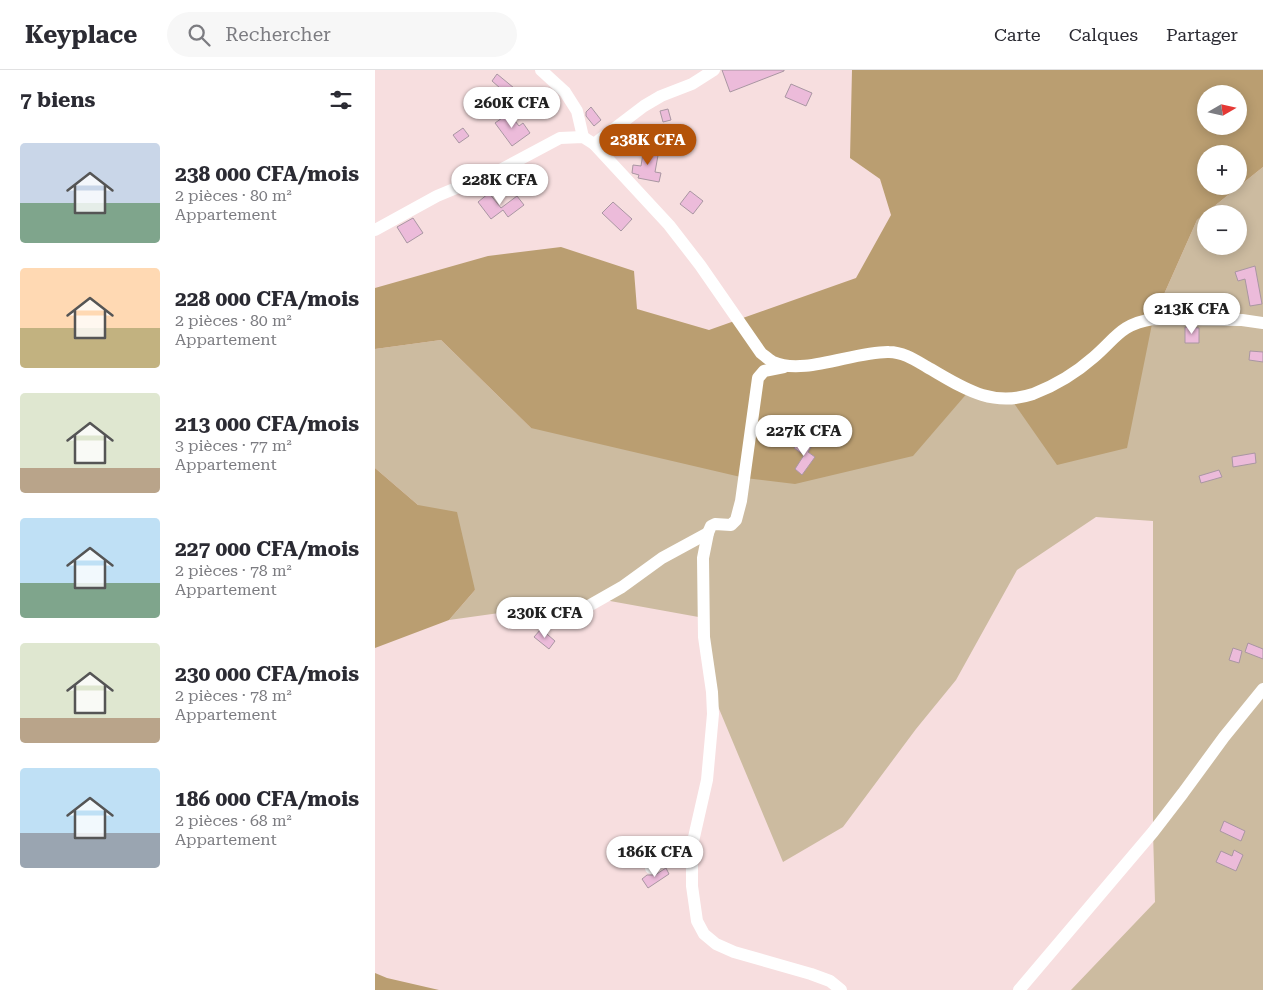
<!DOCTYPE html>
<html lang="fr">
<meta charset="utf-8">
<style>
:root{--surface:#fff;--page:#f7f7f7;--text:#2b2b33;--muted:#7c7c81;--line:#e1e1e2;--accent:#b45309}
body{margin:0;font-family:"Roboto Serif",serif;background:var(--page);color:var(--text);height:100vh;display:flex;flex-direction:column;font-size:19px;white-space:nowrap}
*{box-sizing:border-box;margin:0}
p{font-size:16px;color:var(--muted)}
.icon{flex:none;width:28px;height:28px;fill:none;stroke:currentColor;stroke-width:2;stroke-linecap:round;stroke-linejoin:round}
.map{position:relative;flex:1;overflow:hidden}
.details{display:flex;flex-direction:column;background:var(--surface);width:375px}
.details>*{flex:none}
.needle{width:32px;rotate:81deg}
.tools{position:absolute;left:822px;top:15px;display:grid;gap:10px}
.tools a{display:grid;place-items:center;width:50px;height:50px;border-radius:50%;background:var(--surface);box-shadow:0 2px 12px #0003;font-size:25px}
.price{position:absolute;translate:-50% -42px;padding:0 11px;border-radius:18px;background:#fff;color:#222;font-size:16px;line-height:32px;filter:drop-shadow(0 1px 2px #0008)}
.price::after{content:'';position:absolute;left:50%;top:30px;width:15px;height:11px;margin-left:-8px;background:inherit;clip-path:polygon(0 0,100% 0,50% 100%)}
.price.selected{background:var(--accent);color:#fff}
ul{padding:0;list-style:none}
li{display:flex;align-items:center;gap:15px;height:125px;padding:0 20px}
li span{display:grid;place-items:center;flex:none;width:140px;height:100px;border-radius:5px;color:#555}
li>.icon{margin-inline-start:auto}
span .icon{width:60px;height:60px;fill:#fffc;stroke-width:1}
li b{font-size:21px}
h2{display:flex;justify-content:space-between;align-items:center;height:60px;padding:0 20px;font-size:21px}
header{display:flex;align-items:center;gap:30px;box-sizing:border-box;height:70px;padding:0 25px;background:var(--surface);border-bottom:1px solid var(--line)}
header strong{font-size:24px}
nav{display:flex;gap:28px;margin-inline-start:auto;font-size:18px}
.search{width:350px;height:45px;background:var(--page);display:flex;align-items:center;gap:12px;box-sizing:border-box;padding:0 18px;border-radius:28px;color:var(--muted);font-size:19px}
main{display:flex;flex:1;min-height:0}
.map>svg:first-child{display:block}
.green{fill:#ccbba0;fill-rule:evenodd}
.forest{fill:#ba9e71;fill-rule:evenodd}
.building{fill:#ecbbda;stroke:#a996a2}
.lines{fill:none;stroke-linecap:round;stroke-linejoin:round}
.street{stroke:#fff;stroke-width:12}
</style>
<header>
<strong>Keyplace</strong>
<div class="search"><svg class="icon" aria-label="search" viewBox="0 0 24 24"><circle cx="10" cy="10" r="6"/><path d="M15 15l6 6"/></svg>Rechercher</div>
<nav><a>Carte</a><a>Calques</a><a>Partager</a></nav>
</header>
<main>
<section class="details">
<h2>7 biens<svg class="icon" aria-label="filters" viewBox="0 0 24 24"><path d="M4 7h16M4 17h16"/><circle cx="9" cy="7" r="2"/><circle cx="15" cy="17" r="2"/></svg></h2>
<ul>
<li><span style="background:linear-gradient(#c9d6e8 60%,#7fa58c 0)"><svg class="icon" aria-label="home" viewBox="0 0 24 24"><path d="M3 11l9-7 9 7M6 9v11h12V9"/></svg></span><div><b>238 000 CFA/mois</b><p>2 pièces · 80 m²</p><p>Appartement</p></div></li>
<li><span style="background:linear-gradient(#ffd9b3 60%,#c2b280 0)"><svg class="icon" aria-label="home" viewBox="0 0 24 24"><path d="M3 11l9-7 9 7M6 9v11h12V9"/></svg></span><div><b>228 000 CFA/mois</b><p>2 pièces · 80 m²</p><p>Appartement</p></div></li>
<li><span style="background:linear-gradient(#dfe7d0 75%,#b9a48a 0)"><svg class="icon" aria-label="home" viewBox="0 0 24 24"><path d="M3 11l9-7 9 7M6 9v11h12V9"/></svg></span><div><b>213 000 CFA/mois</b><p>3 pièces · 77 m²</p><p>Appartement</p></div></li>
<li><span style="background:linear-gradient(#bfe0f5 65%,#7fa58c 0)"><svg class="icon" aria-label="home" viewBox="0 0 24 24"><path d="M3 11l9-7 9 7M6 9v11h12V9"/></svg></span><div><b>227 000 CFA/mois</b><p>2 pièces · 78 m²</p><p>Appartement</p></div></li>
<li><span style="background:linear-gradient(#dfe7d0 75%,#b9a48a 0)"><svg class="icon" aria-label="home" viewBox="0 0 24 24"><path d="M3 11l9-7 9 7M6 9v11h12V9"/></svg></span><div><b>230 000 CFA/mois</b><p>2 pièces · 78 m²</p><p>Appartement</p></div></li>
<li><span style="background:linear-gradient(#bfe0f5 65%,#9aa5b1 0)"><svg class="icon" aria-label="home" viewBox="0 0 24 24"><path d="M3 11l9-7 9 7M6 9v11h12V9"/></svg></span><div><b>186 000 CFA/mois</b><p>2 pièces · 68 m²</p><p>Appartement</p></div></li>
</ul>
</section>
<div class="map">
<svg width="888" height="920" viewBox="0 0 888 920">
<rect width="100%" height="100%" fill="#f7dedf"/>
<!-- green -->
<path class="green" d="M888,97V920H696L780,832L778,762V451L721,447L642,500L581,610L541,659L468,757L408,792L337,622L329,548L224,529L74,550L100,520L43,435L0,398V279L66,270L156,358L593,321L778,249L822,150ZM831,144H864V176H831Z"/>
<!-- forest -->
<g class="forest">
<path d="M477,0H888V97L822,150L778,249L752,378L682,395L636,329L594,321L538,386L420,414L370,408L156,358L66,270L0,279V218L113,186L186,177L259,201L262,239L334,260L481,208L516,145L505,109L475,88ZM831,24H864V56H831ZM831,84H864V116H831Z"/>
<path d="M0,398L43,435L82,442L100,520L74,550L0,578Z"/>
<path d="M0,903L12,908L64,920H0Z"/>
</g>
<!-- building -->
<g class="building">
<path d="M347,0H409V1L355,22Z"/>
<path d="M122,4L139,18L133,25L117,11Z"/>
<path d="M416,14L437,23L431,36L410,27Z"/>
<path d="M216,37L226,50L219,56L211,46V42Z"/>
<path d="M293,39L296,50L288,52L285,41Z"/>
<path d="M134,43L144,56L148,53L155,63L137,76L120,53Z"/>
<path d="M88,58L94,66L84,73L78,65Z"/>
<path d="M239,69L244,78L238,83L231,75Z"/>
<path d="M269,77L284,80L280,102L286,103L284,112L263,108L264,105L257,103L258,95L266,96Z"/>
<path d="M315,121L328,131L318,144L305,134Z"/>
<path d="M114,123L126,138L142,126L149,135L133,147L128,140L116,149L103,132Z"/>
<path d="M238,132L257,149L246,161L227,143Z"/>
<path d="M38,148L48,163L32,173L22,157Z"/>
<path d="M880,196L887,234L875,236L870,209L863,211L860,202Z"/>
<path d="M810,257L824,258V273H810Z"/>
<path d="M875,281L888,282V292L874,290Z"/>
<path d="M425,370L436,377L433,382L440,387L427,405L420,399L429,385L419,378Z"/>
<path d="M880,383L881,393L858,397L857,387Z"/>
<path d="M844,400L847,407L826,413L824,406Z"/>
<path d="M166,559L180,571L174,579L159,567Z"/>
<path d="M873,573L888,579V589L870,582Z"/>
<path d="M858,578L867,581L864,593L854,590Z"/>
<path d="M849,751L870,761L866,771L845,761Z"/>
<path d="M859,780L868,785L861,801L841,792L846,781L857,786Z"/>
<path d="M291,798L294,804L273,818L267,809L272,805H280Z"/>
</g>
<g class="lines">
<!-- street -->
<g class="street">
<path d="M166,0L190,22L202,41L208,67"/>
<path d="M219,74L269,36L286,26L317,14L339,0"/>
<path d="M0,160L62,126L127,99L185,68L208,67L219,74L294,155L325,195L386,283C390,286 394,290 398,292C428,306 480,281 514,282C528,282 540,290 552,297C587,317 615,338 658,324C679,316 702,302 719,287C741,268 746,254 778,249L867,250L888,253"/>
<path d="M409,297L389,301L383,308L366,431L361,450L356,455L340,454L336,456L333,463L328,488L329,567L337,622L338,644L332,710L317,776V816L322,851L329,864L341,874L359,882L436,904L455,911L466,920"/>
<path d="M189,550L247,517L287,488L333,463"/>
<path d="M276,798L303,781L317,776"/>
<path d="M644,920L778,762L808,723L849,667L888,619"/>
</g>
</g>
</svg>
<div class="tools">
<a><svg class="needle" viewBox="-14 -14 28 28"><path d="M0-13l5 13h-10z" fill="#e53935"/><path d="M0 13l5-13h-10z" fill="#7c7c81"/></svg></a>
<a>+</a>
<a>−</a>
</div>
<b class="price" style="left:137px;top:59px">260K CFA</b>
<b class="price selected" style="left:273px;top:96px">238K CFA</b>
<b class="price" style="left:125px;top:136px">228K CFA</b>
<b class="price" style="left:817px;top:265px">213K CFA</b>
<b class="price" style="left:429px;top:387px">227K CFA</b>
<b class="price" style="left:170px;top:569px">230K CFA</b>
<b class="price" style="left:280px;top:808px">186K CFA</b>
</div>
</main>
